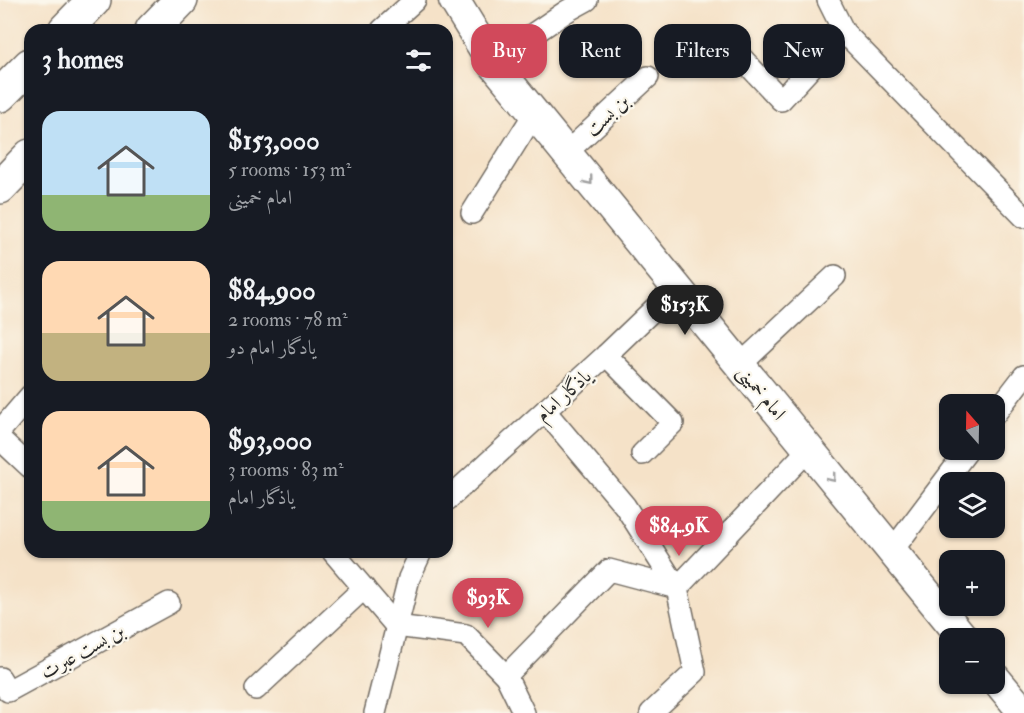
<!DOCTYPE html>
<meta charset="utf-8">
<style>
:root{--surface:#171b24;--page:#242831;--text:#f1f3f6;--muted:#9ea1a6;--accent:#d1495b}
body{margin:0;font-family:"IM FELL Double Pica",Amiri,serif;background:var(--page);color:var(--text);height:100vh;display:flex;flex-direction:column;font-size:22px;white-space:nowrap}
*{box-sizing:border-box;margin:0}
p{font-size:20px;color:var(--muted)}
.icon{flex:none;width:33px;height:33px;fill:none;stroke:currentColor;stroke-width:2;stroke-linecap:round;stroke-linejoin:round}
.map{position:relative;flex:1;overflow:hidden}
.sheet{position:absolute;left:24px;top:24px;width:429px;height:534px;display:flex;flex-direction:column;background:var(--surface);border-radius:18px;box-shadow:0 2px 4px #0004}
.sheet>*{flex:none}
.banner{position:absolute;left:471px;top:24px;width:462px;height:54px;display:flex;gap:12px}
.needle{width:39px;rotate:340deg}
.fabs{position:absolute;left:939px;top:394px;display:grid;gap:12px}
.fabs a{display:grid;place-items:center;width:66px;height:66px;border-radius:12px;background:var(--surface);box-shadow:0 2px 4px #0004;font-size:30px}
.price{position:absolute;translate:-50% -51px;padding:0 14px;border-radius:21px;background:var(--accent);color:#fff;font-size:20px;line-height:39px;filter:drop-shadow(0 2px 3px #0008)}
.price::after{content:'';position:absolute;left:50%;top:36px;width:18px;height:14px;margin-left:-9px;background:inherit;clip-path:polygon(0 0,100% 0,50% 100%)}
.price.on{background:#222;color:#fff}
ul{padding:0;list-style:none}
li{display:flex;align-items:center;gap:18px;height:150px;padding:0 18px}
li span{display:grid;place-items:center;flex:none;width:168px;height:120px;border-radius:18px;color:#555}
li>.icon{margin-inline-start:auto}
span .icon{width:72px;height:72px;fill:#fffc;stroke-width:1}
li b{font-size:26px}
h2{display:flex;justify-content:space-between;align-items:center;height:72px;padding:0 18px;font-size:26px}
.pill{padding:0 21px;border-radius:18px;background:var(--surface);box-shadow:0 2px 4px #0004;font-size:21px;line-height:54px}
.pill.on{background:var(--accent);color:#fff}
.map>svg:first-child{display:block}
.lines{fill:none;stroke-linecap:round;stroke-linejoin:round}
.street-casing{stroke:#726b62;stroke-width:24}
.secondary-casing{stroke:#726b62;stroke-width:33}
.primary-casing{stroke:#726b62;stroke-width:36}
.street{stroke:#fff;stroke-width:21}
.secondary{stroke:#fff;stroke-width:30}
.primary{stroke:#fff;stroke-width:33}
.oneway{stroke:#a0a0a0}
.labels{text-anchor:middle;stroke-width:4.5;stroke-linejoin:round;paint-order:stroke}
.street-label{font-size:20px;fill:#2b2b2b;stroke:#fbf7ec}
</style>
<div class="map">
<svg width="1024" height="713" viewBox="0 0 1024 713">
<rect width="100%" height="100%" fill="#fbf7ec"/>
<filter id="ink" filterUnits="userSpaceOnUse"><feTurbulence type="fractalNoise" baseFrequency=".0167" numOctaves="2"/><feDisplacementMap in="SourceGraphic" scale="12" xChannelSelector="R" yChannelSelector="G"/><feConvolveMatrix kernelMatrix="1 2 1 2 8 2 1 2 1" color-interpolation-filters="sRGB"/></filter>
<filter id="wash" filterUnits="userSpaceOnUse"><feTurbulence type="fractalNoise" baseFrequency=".008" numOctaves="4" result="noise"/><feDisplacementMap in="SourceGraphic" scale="24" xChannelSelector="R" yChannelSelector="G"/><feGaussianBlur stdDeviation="1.35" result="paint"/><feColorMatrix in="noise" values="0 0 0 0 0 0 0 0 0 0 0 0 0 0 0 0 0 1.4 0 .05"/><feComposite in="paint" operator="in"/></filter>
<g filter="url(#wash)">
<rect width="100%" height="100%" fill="#f5e2c8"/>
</g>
<g filter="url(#ink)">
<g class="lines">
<defs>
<g id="street">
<path d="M828,0L844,32L1024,217"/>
<path d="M382,30L415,0"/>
<path d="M738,54L781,100L844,32"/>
<path d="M492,62L567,11L587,0"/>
<path d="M566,153L648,77"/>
<path d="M472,213L534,114"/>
<path d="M606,355L673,423L642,454"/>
<path d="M740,365L835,276"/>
<path d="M545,411L625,506L677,588"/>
<path d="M994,415L1024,376"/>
<path d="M0,431L30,396"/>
<path d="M0,439L30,467"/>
<path d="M447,500L606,355L676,288"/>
<path d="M892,551L968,450"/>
<path d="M333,552L396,626L466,635L506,676L524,713"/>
<path d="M506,676L609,570L677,588"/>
<path d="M0,678L8,691L169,603"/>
<path d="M256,689L364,588"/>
<path d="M375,713L409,578L421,552"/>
<path d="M651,713L695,672L677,588L809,449"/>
</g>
<g id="secondary">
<path d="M454,0L492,62L964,639"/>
<path d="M994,677L1024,713"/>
</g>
<g id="primary">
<path d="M65,30L94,0"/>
<path d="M152,30L181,0"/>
<path d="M0,95L30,65"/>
<path d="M0,187L30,156"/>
</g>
</defs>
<!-- street casing -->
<use href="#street" class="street-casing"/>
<!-- secondary casing -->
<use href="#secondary" class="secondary-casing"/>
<!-- primary casing -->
<use href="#primary" class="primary-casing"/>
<!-- street -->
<use href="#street" class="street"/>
<!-- secondary -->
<use href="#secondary" class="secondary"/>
<!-- primary -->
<use href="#primary" class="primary"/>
</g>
<!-- one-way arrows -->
<defs><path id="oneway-chevron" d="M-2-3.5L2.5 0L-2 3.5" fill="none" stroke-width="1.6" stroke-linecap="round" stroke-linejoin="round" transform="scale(1.5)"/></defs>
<g class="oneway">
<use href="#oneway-chevron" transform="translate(589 181) rotate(51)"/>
<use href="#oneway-chevron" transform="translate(832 478) rotate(51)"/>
</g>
</g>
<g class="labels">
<!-- street labels -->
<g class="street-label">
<text transform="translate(607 115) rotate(-43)" y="7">بن بست</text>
<text transform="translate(762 392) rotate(51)" y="7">امام خمینی</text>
<text transform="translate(563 395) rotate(-42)" y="7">یاذگار امام</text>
<text transform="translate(82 651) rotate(-29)" y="7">بن بست عبرت</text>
</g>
</g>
</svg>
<div class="fabs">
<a><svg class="needle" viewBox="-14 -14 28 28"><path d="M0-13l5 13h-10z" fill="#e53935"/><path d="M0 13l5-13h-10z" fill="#9ea1a6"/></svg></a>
<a><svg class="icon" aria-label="layers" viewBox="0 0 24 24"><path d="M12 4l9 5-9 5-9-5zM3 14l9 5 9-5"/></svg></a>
<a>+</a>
<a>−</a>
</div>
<b class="price on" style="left:685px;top:336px">$153K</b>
<b class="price" style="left:679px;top:557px">$84.9K</b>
<b class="price" style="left:488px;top:629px">$93K</b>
<div class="banner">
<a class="pill on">Buy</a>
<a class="pill">Rent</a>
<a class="pill">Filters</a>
<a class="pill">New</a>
</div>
<section class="sheet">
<h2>3 homes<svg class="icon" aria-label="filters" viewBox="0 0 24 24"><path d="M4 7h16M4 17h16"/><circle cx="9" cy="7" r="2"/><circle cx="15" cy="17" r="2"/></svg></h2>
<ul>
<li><span style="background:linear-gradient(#bfe0f5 70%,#8fb573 0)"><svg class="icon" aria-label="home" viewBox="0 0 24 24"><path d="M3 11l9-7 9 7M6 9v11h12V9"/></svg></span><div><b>$153,000</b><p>5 rooms · 153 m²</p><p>امام خمینی</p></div></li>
<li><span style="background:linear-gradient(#ffd9b3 60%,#c2b280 0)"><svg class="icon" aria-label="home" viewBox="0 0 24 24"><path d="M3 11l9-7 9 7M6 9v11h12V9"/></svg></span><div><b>$84,900</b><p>2 rooms · 78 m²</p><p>یادگار امام دو</p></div></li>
<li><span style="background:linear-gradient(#ffd9b3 75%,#8fb573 0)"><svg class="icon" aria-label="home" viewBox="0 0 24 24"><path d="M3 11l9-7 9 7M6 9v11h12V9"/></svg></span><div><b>$93,000</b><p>3 rooms · 83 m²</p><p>یاذگار امام</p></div></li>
</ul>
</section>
</div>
